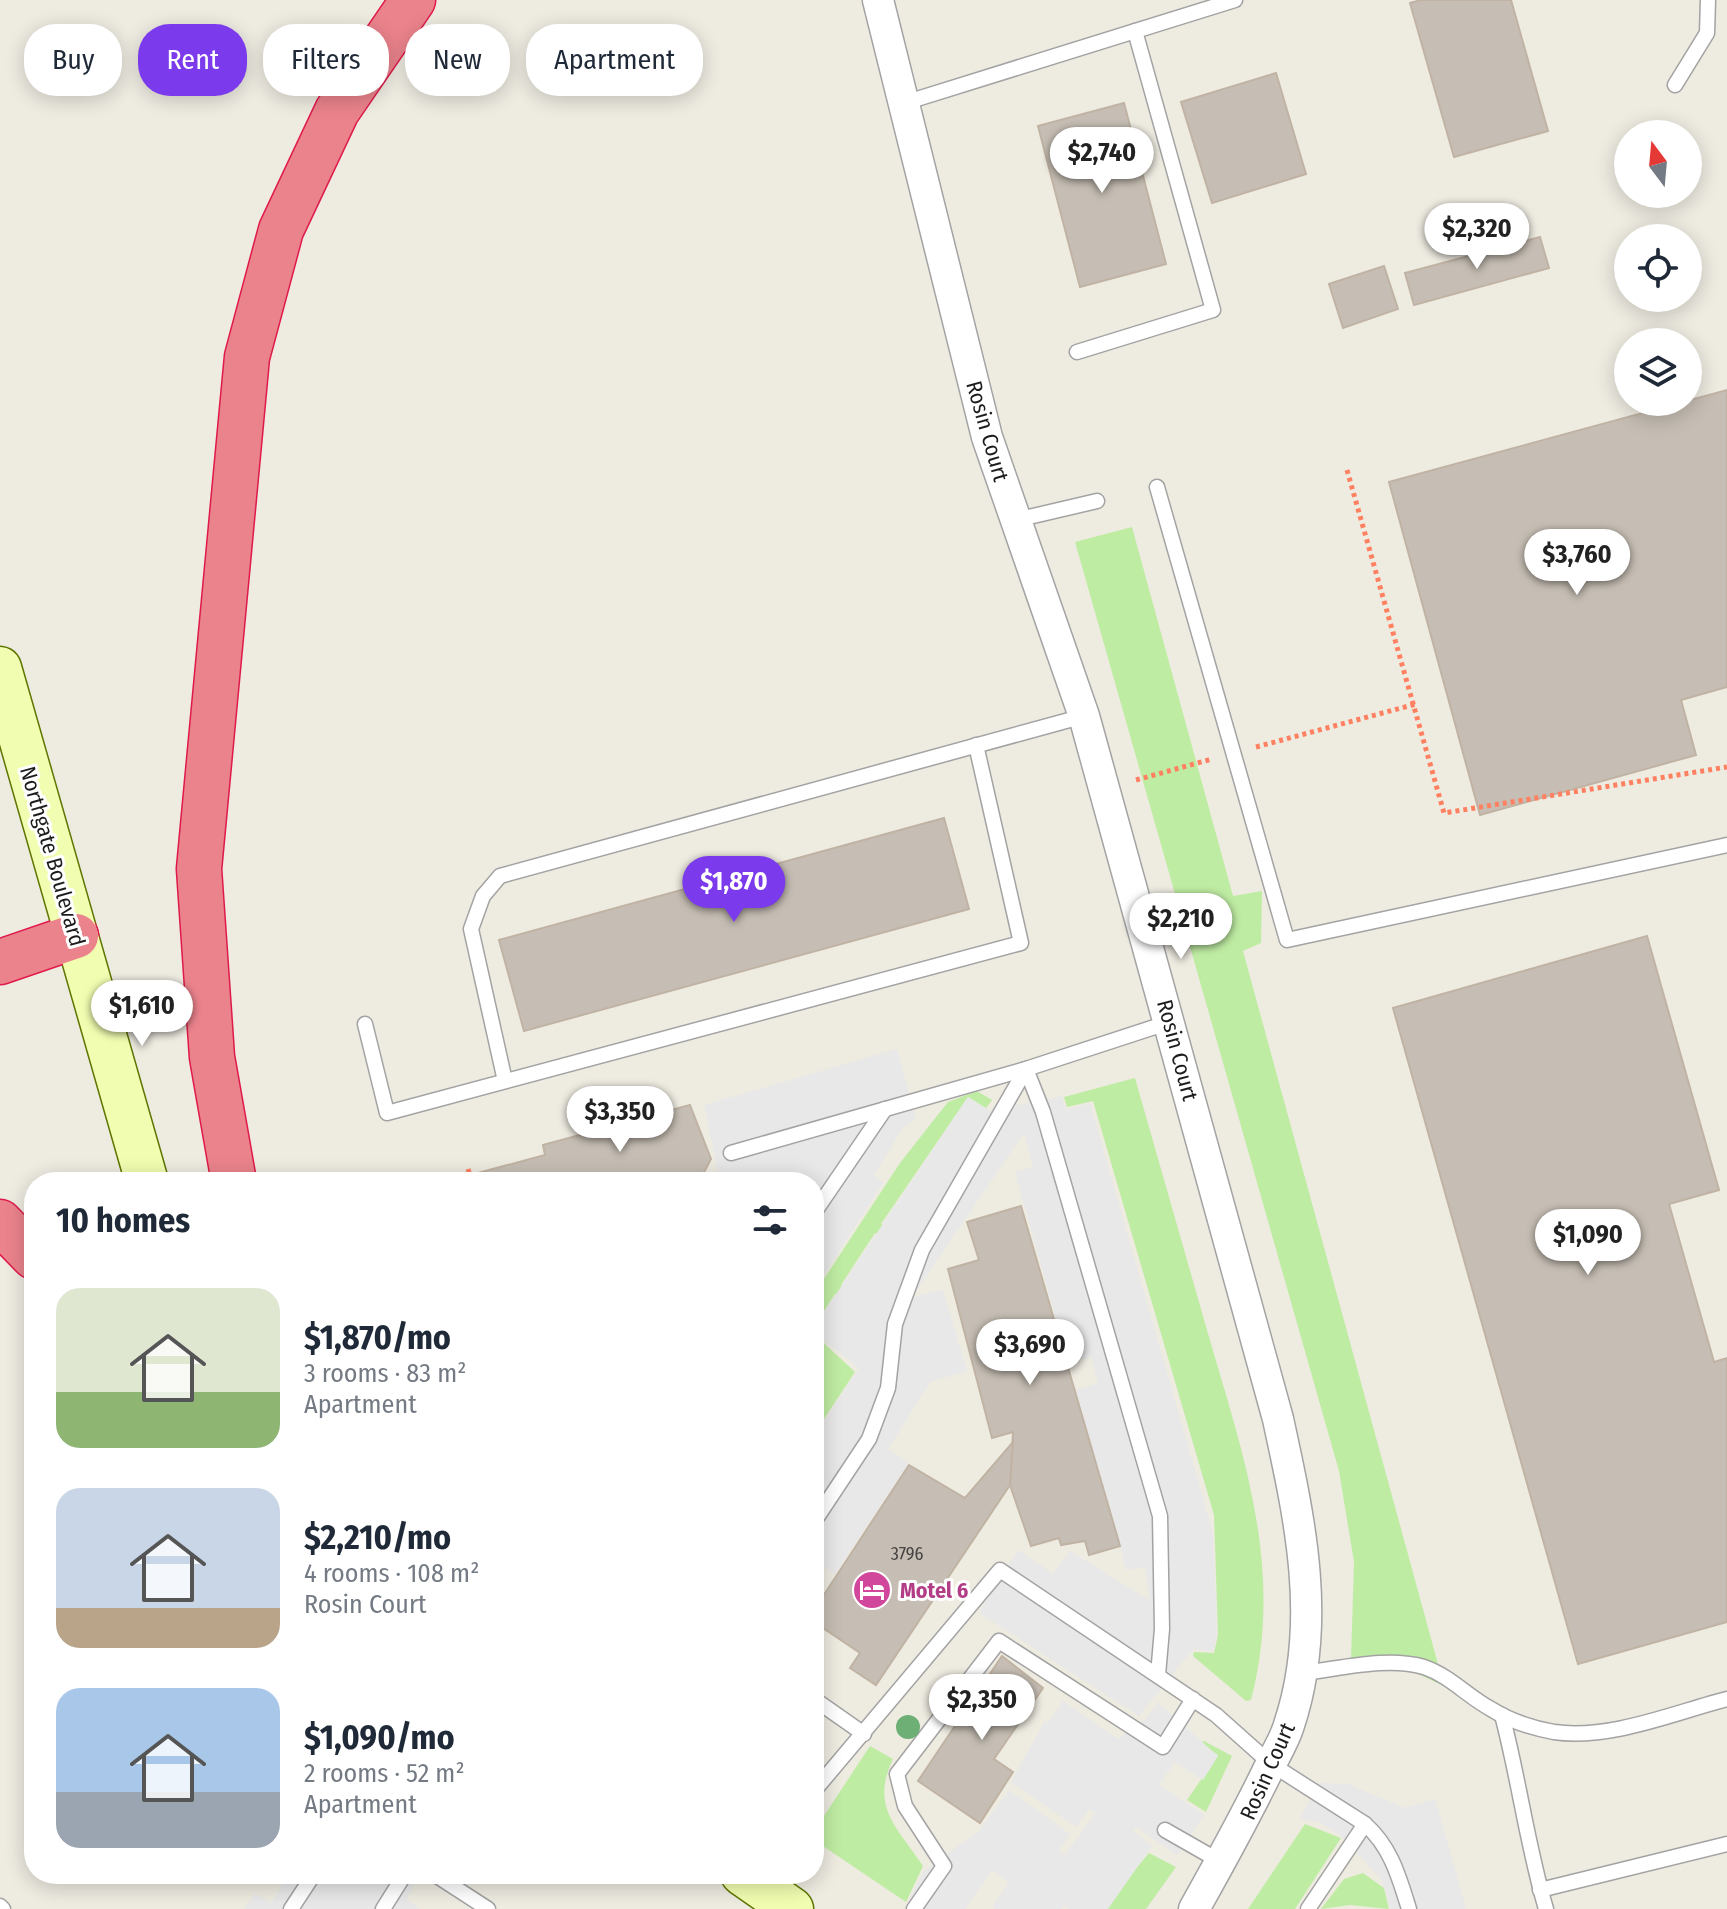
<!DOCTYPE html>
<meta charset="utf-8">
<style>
:root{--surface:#fff;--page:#f6f6f7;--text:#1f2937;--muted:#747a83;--accent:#7c3aed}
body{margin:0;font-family:"Fira Sans Condensed",sans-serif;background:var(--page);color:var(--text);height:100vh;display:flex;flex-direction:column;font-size:30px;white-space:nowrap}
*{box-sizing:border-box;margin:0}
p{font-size:26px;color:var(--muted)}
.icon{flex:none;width:44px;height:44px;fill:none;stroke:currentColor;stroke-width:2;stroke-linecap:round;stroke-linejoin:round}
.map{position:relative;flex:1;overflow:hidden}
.panel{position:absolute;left:24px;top:1172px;width:800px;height:712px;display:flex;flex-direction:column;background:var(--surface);border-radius:32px;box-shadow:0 4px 20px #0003}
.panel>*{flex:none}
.banner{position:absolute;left:24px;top:24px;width:800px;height:72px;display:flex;gap:16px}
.needle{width:52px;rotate:344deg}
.tools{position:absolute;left:1614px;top:120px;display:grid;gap:16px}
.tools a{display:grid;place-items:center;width:88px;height:88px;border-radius:50%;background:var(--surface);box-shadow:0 4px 20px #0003;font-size:40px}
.price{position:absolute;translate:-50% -68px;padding:0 18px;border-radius:28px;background:#fff;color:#222;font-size:26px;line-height:52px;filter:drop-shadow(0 2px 4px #0008)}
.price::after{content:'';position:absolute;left:50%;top:48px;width:24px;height:18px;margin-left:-12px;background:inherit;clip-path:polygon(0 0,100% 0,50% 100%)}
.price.selected{background:var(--accent);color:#fff}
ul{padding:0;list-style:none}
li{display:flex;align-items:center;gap:24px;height:200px;padding:0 32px}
li span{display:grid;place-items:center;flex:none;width:224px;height:160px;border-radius:24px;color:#555}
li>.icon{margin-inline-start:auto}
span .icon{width:96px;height:96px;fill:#fffc;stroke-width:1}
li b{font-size:34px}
h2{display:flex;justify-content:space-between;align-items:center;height:96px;padding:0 32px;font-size:34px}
.chip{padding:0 28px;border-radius:32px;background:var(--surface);box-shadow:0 4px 20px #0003;font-size:28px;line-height:72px}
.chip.selected{background:var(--accent);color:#fff}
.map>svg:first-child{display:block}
.grass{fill:#bfeca3}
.parking{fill:#e8e8e8}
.building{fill:#c6beb4;stroke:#c0b3a3;stroke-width:2}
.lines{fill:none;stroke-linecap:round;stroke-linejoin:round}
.lane-casing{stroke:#a3a3a3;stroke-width:17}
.street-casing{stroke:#a3a3a3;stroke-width:33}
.secondary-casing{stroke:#5d7600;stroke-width:45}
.highway-casing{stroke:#df1a4a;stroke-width:47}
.path{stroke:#ff8161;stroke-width:5;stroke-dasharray:4 4;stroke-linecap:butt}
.lane{stroke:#fff;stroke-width:14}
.street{stroke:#fff;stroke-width:30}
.secondary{stroke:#f1fdb0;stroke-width:42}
.highway{stroke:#eb838c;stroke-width:44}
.tree{fill:#6eaf75}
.labels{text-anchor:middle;stroke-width:6;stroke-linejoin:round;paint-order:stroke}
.number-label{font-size:18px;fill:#464442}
.street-label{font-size:22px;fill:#1c1c1c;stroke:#fff}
.hotel-label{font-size:22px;font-weight:bold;fill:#b23c85;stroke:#fff;text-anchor:start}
</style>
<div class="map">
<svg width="1727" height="1909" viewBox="0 0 1727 1909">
<rect width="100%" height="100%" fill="#eeebe1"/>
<!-- grass -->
<g class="grass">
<path d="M1132,527L1233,896L1262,891L1261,943L1243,951L1444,1686L1409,1670L1351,1659L1354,1562L1339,1471L1075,542Z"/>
<path d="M1135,1078C1159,1162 1183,1246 1207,1330C1243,1455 1285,1569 1251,1700L1246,1701L1193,1656L1194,1652L1214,1653L1218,1635L1214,1515L1093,1101L1067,1107L1064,1097Z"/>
<path d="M977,1091L992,1100L986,1108L968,1097L881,1224L899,1237L894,1246L875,1233L841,1285L859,1298L854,1306L835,1294L814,1326V1294L900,1163L948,1102Z"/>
<path d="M814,1334L855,1372L814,1434V1404L823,1391L814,1384Z"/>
<path d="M1204,1741L1232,1756L1206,1812L1187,1800L1218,1755L1199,1743Z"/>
<path d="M870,1746L893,1759C870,1807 897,1827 923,1866L906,1902L814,1840V1831Z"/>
<path d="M1305,1824L1341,1838L1295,1909H1248Z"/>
<path d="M1149,1853L1176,1867L1146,1909H1102Z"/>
<path d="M1363,1873L1384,1888L1389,1909L1350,1905L1321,1909L1344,1879Z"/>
</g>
<!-- parking -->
<g class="parking">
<path d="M897,1049L916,1118L902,1129L874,1175L883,1183L814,1291V1182H729L727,1175L719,1177L704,1105Z"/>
<path d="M1062,1096L1066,1110L1090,1103L1213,1533L1217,1634L1214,1651L1193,1649L1139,1716L979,1613L1018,1550L1053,1574L1070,1551L1149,1600L1145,1567L1126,1570L1076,1390L1098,1383L1091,1357L1068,1363L1015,1172L1033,1167L1024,1133L912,1297L943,1290L967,1371L930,1382L888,1449L909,1463L835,1574L814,1559V1436L859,1368L814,1332V1327L968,1097L990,1111Z"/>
<path d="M1063,1701L1118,1739L1146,1718L1158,1703L1218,1756L1203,1780L1175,1762L1159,1785L1204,1815L1177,1855L1136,1827L1133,1831L1152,1846L1108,1909H1069L1064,1905L1061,1909H996L992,1907L1009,1882L992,1870L965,1909H920L908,1902L924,1871L979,1831L1009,1790L1070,1834L1059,1851L1065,1855L1095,1813L1089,1809L1076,1827L1011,1782L1045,1721L1048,1723Z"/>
<path d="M1318,1783L1348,1784L1405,1808L1435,1799L1466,1909H1391L1382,1880L1340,1835L1319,1822L1300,1819Z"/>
<path d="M289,1874H422L406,1899L420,1909H244L255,1893L271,1903Z"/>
</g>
<!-- building -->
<g class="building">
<path d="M1421,0H1511L1548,131L1454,157L1410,3Z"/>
<path d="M1276,73L1306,174L1212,203L1181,102Z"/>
<path d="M1124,103L1166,264L1080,287L1038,126Z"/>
<path d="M1540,237L1549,268L1414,305L1405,273Z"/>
<path d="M1384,266L1398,309L1343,328L1329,284Z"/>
<path d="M1727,390V687L1681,700L1696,755L1480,815L1389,482Z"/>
<path d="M944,818L969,909L524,1031L499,940Z"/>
<path d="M1647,936L1719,1190L1669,1204L1714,1362L1727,1358V1622L1578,1664L1393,1008Z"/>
<path d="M690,1105L711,1159L699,1182H481L478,1173L545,1155L543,1145Z"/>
<path d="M1021,1206L1120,1546L1089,1555L1085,1541L1061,1545L1059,1538L1031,1546L1010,1485L1013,1432L992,1438L948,1269L979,1260L967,1222Z"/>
<path d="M1013,1442L1010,1485L876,1685L850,1668L860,1653L814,1622V1610L909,1465L965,1498Z"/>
<path d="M1002,1656L1043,1688L994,1759L1013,1772L980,1823L918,1781Z"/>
</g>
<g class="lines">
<defs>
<g id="lane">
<path d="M1675,85L1707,33L1708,0"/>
<path d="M904,103L1235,0"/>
<path d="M1077,352L1213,310L1135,31"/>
<path d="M1157,487L1287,940L1727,845"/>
<path d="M1016,520L1097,501"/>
<path d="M365,1024L387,1113L1021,943L976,745"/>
<path d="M505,1081L471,929L483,896L500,876L1084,716"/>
<path d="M731,1153L1026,1069L1170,1022"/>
<path d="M814,1213L885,1109"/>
<path d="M814,1522L869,1439L888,1388L895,1324L922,1250L1026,1069L1043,1112L1160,1516L1162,1629L1158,1675"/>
<path d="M1302,1673C1340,1669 1387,1656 1424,1667C1450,1676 1467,1696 1491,1709C1510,1721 1532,1728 1554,1732C1610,1740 1673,1713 1727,1699"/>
<path d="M814,1699L864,1734"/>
<path d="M1502,1715C1519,1779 1527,1845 1546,1909"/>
<path d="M814,1791L1000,1570L1216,1715L1271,1764L1365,1824C1391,1847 1399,1877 1409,1909"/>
<path d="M1165,1830L1221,1862"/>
<path d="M434,1874L488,1909"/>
<path d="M1540,1890L1727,1844"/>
<path d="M0,1906L3,1909"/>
<path d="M291,1909L314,1874"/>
<path d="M383,1909L405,1874"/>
<path d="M914,1909L944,1866L905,1806L897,1774L999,1641L1163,1747L1193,1699"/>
<path d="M1308,1909L1365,1824"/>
</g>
<path id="street" d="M878,0L987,437L1084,716L1278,1419C1300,1520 1323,1623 1289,1725C1285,1739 1277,1751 1271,1764C1247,1814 1221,1861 1194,1909"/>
<g id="secondary">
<path d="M0,668L147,1182"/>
<path d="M742,1874L792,1909"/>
</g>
<g id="highway">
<path d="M0,962L76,936"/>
<path d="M234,1182L212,1057L199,869L247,357L281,230L337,111L413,0"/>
<path d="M0,1222L34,1257"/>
</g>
</defs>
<!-- lane casing -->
<use href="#lane" class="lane-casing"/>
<!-- street casing -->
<use href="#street" class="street-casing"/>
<!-- secondary casing -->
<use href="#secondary" class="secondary-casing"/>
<!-- highway casing -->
<use href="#highway" class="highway-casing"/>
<!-- path -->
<g class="path">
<path d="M1347,470L1444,813L1727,767"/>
<path d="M1256,747L1416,704"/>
<path d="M1136,780L1212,759"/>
<path d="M468,1169L472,1182"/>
</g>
<!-- lane -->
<use href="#lane" class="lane"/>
<!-- street -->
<use href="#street" class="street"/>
<!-- secondary -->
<use href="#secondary" class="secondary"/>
<!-- highway -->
<use href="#highway" class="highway"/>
</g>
<!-- trees -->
<circle class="tree" cx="908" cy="1727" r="12"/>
<!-- icons -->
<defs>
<symbol id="hotel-disc" viewBox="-11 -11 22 22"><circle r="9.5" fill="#d1479c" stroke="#fff"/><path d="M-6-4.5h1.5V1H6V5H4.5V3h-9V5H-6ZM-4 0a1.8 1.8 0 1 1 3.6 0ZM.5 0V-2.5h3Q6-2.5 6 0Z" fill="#fff"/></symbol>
</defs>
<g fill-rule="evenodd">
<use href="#hotel-disc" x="850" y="1568" width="44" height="44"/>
</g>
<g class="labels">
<!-- number labels -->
<g class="number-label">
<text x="907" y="1560">3796</text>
</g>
<!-- street labels -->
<g class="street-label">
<text transform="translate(988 431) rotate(74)" y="8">Rosin Court</text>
<text transform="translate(53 856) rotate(74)" y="8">Northgate Boulevard</text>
<text transform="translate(1178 1050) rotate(75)" y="8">Rosin Court</text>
<text transform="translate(1267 1771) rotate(-66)" y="8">Rosin Court</text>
</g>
<!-- hotel labels -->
<g class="hotel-label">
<text x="900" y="1598">Motel 6</text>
</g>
</g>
</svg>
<div class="tools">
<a><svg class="needle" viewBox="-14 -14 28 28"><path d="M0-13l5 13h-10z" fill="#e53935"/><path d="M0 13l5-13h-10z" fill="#747a83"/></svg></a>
<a><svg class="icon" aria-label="locate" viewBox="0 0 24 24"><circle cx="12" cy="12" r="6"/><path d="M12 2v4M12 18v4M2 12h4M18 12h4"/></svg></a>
<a><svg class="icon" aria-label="layers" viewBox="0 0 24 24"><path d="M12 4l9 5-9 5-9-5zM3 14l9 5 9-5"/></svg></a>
</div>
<b class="price" style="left:1102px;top:195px">$2,740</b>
<b class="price" style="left:1477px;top:271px">$2,320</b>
<b class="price" style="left:1577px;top:597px">$3,760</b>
<b class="price selected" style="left:734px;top:924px">$1,870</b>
<b class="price" style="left:1181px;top:961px">$2,210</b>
<b class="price" style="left:142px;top:1048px">$1,610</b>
<b class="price" style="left:620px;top:1154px">$3,350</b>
<b class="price" style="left:1588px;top:1277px">$1,090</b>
<b class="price" style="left:1030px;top:1387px">$3,690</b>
<b class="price" style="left:982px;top:1742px">$2,350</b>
<div class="banner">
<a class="chip">Buy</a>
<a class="chip selected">Rent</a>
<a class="chip">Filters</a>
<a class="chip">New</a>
<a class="chip">Apartment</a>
</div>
<section class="panel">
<h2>10 homes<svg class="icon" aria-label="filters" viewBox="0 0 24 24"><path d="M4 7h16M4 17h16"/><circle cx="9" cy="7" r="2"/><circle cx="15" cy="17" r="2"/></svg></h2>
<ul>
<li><span style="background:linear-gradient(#dfe7d0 65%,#8fb573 0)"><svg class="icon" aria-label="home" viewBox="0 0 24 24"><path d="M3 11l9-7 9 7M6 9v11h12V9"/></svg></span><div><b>$1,870/mo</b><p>3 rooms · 83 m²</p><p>Apartment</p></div></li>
<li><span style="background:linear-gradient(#c9d6e8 75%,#b9a48a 0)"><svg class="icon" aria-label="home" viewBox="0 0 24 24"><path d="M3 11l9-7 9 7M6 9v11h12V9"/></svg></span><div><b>$2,210/mo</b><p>4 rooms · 108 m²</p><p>Rosin Court</p></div></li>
<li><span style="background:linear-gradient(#a9c7e8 65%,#9aa5b1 0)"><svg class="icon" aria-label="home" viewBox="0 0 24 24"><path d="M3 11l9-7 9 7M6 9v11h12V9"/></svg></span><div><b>$1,090/mo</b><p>2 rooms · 52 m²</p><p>Apartment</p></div></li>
</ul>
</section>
</div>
